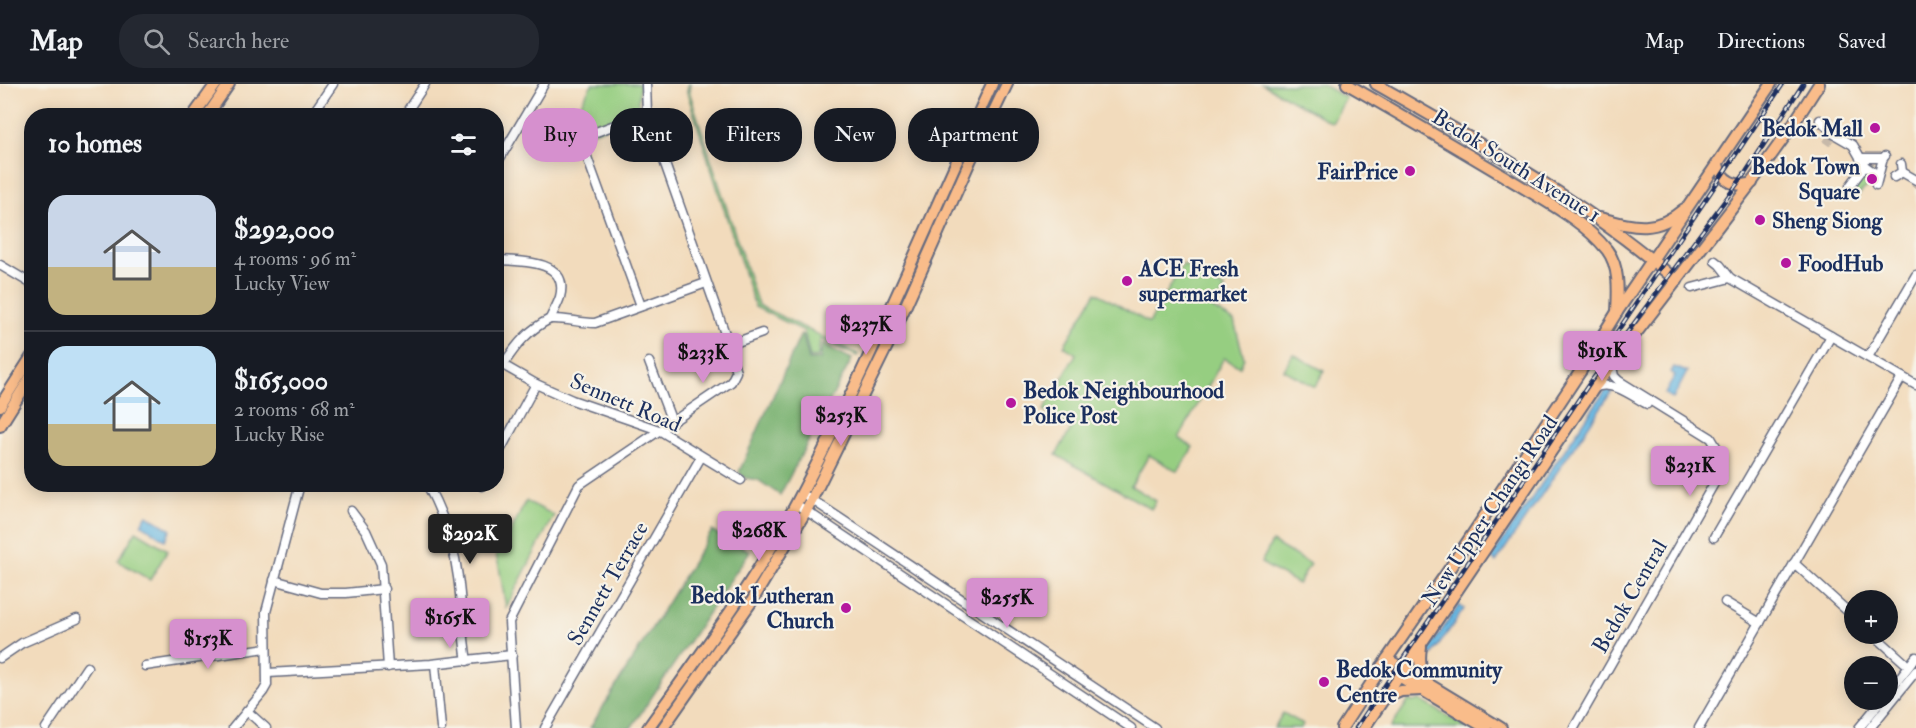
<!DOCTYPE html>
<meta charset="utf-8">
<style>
:root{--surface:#171b24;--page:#242831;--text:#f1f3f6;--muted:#9ea1a6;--line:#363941;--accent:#d690ce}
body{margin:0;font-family:"IM FELL Double Pica",serif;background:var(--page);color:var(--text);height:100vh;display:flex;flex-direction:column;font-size:22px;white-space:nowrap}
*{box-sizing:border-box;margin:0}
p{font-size:20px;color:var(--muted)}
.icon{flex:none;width:33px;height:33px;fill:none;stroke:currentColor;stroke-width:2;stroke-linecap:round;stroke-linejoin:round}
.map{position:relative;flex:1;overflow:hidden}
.sheet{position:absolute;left:24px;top:24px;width:480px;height:384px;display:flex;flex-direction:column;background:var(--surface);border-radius:24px;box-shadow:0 3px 15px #0003}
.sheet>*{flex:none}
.banner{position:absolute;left:522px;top:24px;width:570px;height:54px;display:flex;gap:12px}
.buttons{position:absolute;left:1844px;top:506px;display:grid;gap:12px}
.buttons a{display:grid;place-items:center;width:54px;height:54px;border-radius:50%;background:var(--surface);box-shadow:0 3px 15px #0003;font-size:30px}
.price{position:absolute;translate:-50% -51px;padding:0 14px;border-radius:6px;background:var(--accent);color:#111;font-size:20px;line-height:39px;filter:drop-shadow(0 2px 3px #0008)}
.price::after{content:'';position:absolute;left:50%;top:36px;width:18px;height:14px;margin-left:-9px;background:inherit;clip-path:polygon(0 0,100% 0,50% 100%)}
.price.selected{background:#222;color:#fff}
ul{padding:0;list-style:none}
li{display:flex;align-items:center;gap:18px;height:150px;padding:0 24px}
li+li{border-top:2px solid var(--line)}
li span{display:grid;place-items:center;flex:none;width:168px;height:120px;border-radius:18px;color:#555}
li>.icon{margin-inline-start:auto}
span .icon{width:72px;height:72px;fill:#fffc;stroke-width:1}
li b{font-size:26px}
h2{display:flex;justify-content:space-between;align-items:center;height:72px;padding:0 24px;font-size:26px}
.pill{padding:0 21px;border-radius:24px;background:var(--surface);box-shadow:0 3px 15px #0003;font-size:21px;line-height:54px}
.pill.selected{background:var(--accent);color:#111}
header{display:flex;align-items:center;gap:36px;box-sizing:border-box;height:84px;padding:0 30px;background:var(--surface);border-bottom:2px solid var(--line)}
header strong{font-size:28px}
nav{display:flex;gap:33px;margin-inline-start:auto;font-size:21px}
.search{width:420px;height:54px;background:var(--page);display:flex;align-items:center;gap:15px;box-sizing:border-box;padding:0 21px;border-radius:24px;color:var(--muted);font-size:22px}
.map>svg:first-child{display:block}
.green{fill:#96ce81;stroke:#587e70;stroke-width:1.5}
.forest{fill:#78b16f;stroke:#4a7066;stroke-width:1.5}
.water{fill:#68b7e2;stroke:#4273a0;stroke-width:1.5}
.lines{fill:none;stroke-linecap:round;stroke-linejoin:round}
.minor-tunnel{stroke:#c7b9a9;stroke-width:8;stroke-dasharray:8 4;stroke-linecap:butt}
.minor-casing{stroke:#666b7f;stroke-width:11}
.major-casing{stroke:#666b7f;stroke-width:14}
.minor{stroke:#fff;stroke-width:8}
.major{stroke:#f9bc8a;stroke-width:10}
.rail-casing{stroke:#1b2f5e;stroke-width:4.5}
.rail{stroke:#f7f3e8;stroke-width:2;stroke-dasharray:7;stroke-linecap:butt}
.poi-dot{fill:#b5179e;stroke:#f7f3e8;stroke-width:2}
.labels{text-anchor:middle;stroke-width:4.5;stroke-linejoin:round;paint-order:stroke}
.poi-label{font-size:22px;font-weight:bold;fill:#1b2f5e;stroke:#f7f3e8;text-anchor:start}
.street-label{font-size:22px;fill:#1b2f5e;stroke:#f7f3e8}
</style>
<header>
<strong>Map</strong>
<div class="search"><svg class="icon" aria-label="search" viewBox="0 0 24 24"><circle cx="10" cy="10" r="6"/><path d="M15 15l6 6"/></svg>Search here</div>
<nav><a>Map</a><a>Directions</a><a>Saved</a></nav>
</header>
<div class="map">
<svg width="1916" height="644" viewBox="0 0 1916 644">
<rect width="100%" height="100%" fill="#f7f3e8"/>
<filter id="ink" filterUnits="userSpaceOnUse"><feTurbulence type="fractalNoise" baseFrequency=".0167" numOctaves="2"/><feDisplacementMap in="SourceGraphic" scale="12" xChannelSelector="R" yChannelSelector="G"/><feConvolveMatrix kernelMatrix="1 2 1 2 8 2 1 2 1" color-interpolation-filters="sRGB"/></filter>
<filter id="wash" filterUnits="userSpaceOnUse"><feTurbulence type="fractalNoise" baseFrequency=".008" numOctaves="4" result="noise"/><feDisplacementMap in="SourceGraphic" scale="24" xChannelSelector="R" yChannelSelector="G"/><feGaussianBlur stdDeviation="1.35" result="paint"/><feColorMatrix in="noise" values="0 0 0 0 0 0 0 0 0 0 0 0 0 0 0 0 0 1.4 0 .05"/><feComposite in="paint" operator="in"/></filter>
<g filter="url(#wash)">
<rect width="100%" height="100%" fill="#f2dbbc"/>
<!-- green -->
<g class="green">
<path d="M592,0H640L638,19L642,30L570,57L563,51Z"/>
<path d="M688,0H690L689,7L758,221L858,270L857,272L820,255L818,273L810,274L804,247L755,223L687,8Z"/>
<path d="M1263,0H1321L1346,14L1332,39Z"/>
<path d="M1865,86L1875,92L1873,99L1862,107L1858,112L1853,103Z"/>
<path d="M1183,180L1225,205L1213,225L1234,237L1244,274L1240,283L1224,274L1179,354L1193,363L1178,388L1149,371L1131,402L1156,417L1151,425L1056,371L1072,343L1044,326L1076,270L1064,262L1096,208L1149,239Z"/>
<path d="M1293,270L1324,287L1315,303L1284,286Z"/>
<path d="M526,417L554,431L506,524L499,482L489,446L507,455Z"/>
<path d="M136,447L168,466L150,496L118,477Z"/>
<path d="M1272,458L1310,480L1298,500L1261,479Z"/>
<path d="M1409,616L1413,618L1420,616L1468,644H1390Z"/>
<path d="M1283,629L1303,640L1301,644H1274Z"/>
</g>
<!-- forest -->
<g class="forest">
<path d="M801,250L803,251L809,276L820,275L822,260L852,275L780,411L758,396L745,394L739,388Z"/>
<path d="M712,447L750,467L631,644H590Z"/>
</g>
<!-- water -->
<g class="water">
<path d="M1674,283L1687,288L1673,315L1665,310L1675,291L1671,288Z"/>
<path d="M1607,304L1612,307L1496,478L1491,474Z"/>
<path d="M147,431L171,446L165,456L141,440Z"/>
<path d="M1459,521L1464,525L1432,571L1427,568Z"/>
</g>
</g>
<g filter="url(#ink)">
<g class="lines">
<!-- minor-tunnel -->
<g class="minor-tunnel">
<path d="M1826,60L1836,46"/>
<path d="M1915,104L1916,102"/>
</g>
<defs>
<g id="minor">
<path d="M314,28L333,0"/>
<path d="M404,32L425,0"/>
<path d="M1820,36L1834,50L1853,61L1865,82L1878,91"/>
<path d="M1860,74H1883L1885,72"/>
<path d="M496,81L544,0"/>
<path d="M1902,88L1916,96"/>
<path d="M1894,93L1902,88L1901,80"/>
<path d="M1876,101L1883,74"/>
<path d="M1850,102L1865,82"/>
<path d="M496,176C519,177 570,175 560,213C558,220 553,228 550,235C528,246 517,260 503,281"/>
<path d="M1715,177L1720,181L1730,194L1916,301"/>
<path d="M0,181L32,200"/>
<path d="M1692,204L1730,194"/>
<path d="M641,222L583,62V57L588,51L647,29"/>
<path d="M550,235C565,234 580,239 595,239L706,199"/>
<path d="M729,261L762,249"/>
<path d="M1868,273L1916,191"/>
<path d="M496,277L536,300L572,316L659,346L741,396"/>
<path d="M649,278L672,338"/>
<path d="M1594,304C1611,295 1632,312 1647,320"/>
<path d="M496,374L536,300"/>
<path d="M427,400C443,430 454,459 458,493C462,521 462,549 467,577"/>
<path d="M482,402V400"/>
<path d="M808,413L1155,644"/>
<path d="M796,420L1131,644"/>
<path d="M351,427L366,447L381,480L388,583"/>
<path d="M1714,453L1831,252"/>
<path d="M1794,479L1854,533"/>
<path d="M274,496L321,509H346L384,505"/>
<path d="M1725,518L1760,539"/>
<path d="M1872,549L1904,578"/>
<path d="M0,574L22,559L77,535"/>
<path d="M435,580L441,644"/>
<path d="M145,582L266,564"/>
<path d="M268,589L431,580L512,571"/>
<path d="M1887,610L1916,573"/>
<path d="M247,627L266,644"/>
<path d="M46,644L87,583"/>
<path d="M233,644L263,608L267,601L266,528L300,400"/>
<path d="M516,644L509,538L579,401L731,298L736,288L729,261L647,29L646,0"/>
<path d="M545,644L701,373"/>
<path d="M1574,644L1716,396L1719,387L1720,375L1717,364L1711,354L1619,297L1614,292L1612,282"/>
<path d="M1699,644L1902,293"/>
<path d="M1859,644L1883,615"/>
<path d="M1870,644L1916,587"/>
</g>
<g id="major">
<path d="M1347,0C1403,32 1459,65 1514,98C1545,117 1584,137 1607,166C1620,183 1618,208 1617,228"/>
<path d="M1376,0C1481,60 1586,118 1677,197"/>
<path d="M193,32L216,0"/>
<path d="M207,32L229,0"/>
<path d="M1718,80C1721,97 1736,104 1752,99"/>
<path d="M1600,134C1634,143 1655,150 1684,125"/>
<path d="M0,322L32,272"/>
<path d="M0,342L32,291"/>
<path d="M1421,563C1419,577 1420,587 1427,600"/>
<path d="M1387,575L1501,644"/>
<path d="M1382,582L1486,644"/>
<path d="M1385,614L1401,607L1422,606"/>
<path d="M648,644C700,571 754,499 796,420C868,284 927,140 992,0"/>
<path d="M663,644L752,517L806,427L894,248L971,75L1007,0"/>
<path d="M1342,644L1387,575L1450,484L1580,288L1617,228L1771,0"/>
<path d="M1364,644L1594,304L1749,102L1788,48L1819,0"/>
</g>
</defs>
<!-- minor casing -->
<use href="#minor" class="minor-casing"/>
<!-- major casing -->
<use href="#major" class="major-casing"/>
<!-- minor -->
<use href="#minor" class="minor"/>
<!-- major -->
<use href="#major" class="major"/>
<defs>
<g id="rail">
<path d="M1615,251L1783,0"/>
<path d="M1356,644L1589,300L1746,88L1803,0"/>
</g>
</defs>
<!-- rail casing -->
<use href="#rail" class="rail-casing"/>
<!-- rail -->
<use href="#rail" class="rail"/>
</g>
</g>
<!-- markers -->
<g class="poi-dot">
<circle cx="1875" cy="44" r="6"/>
<circle cx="1410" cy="87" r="6"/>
<circle cx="1872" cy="95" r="6"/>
<circle cx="1760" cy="136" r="6"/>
<circle cx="1786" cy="179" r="6"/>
<circle cx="1127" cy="197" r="6"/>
<circle cx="1011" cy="319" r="6"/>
<circle cx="846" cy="524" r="6"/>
<circle cx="1324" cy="598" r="6"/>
</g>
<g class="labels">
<!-- poi labels -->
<g class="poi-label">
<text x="1863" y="52" text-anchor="end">Bedok Mall</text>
<text x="1860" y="90" text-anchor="end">Bedok Town<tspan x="1860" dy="25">Square</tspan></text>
<text x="1398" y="95" text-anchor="end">FairPrice</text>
<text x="1772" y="144">Sheng Siong</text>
<text x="1798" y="187">FoodHub</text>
<text x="1139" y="192">ACE Fresh<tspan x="1139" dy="25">supermarket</tspan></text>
<text x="1023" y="314">Bedok Neighbourhood<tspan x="1023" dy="25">Police Post</tspan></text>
<text x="834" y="519" text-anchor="end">Bedok Lutheran<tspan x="834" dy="25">Church</tspan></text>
<text x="1336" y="593">Bedok Community<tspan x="1336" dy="25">Centre</tspan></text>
</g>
<!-- street labels -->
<g class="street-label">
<text transform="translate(1517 81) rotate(32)" y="8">Bedok South Avenue 1</text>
<text transform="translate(626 318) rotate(23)" y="8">Sennett Road</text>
<text transform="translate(1489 426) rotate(-56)" y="8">New Upper Changi Road</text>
<text transform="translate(607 499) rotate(-60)" y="8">Sennett Terrace</text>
<text transform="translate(1629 512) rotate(-60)" y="8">Bedok Central</text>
</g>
</g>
</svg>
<div class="buttons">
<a>+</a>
<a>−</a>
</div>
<b class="price" style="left:866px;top:272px">$237K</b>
<b class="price" style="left:1602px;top:298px">$191K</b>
<b class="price" style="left:703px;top:300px">$233K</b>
<b class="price" style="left:841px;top:363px">$253K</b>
<b class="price" style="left:1690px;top:413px">$231K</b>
<b class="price" style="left:759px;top:478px">$268K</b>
<b class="price selected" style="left:470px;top:481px">$292K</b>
<b class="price" style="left:1007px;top:545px">$255K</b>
<b class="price" style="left:450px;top:565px">$165K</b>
<b class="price" style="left:208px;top:586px">$153K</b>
<div class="banner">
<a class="pill selected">Buy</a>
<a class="pill">Rent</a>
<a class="pill">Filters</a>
<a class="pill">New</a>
<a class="pill">Apartment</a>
</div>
<section class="sheet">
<h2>10 homes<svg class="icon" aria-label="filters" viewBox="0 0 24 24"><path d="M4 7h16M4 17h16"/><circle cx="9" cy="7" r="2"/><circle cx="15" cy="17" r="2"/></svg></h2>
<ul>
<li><span style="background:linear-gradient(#c9d6e8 60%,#c2b280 0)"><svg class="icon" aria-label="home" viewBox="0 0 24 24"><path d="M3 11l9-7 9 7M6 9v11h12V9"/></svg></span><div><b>$292,000</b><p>4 rooms · 96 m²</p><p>Lucky View</p></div></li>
<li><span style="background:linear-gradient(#bfe0f5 65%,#c2b280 0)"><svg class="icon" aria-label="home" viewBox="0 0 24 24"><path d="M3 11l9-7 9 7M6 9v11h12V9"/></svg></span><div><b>$165,000</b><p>2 rooms · 68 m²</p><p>Lucky Rise</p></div></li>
</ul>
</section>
</div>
